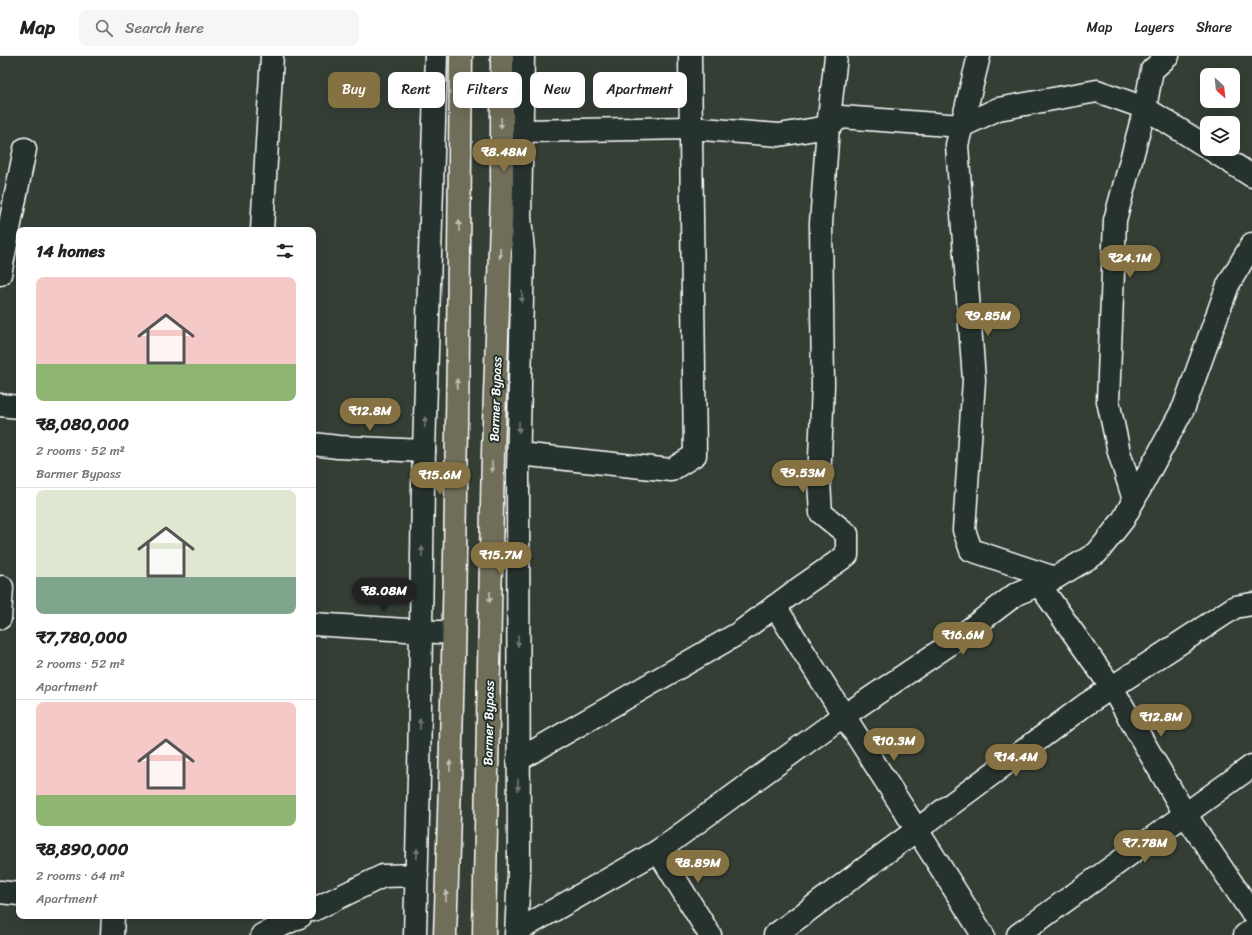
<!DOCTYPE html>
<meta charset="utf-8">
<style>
:root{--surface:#fff;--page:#f6f6f6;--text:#222;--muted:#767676;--line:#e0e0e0;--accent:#857141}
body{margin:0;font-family:Sriracha,sans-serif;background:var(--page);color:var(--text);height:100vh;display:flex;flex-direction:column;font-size:15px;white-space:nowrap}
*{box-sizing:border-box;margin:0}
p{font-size:13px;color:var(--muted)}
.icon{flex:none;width:22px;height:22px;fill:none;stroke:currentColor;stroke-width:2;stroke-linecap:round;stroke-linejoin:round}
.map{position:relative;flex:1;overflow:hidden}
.side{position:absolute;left:16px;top:171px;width:300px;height:692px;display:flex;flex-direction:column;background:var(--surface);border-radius:8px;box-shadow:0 4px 16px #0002}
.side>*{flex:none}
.guide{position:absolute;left:328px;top:16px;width:380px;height:36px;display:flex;gap:8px}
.needle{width:26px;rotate:153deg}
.controls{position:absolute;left:1200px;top:12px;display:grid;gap:8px}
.controls a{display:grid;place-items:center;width:40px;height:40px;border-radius:8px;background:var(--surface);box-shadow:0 4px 16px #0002;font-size:20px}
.price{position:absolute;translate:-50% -34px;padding:0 9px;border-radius:14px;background:var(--accent);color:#fff;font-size:13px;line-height:26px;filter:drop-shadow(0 1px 2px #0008)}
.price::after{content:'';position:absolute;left:50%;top:24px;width:12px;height:9px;margin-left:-6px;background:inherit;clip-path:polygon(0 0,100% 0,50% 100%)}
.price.selected{background:#222;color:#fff}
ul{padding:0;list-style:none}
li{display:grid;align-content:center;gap:8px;height:212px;padding:0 20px}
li+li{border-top:1px solid var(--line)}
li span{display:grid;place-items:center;height:124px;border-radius:8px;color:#555}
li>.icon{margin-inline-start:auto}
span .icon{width:72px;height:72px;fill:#fffc;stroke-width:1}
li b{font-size:17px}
h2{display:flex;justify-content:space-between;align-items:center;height:48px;padding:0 20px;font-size:17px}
.chip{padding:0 14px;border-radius:8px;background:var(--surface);box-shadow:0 4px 16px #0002;font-size:14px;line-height:36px}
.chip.selected{background:var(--accent);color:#fff}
header{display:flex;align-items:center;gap:24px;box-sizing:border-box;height:56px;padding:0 20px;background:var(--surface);border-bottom:1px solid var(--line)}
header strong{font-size:19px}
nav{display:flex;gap:22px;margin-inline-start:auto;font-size:14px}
.search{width:280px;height:36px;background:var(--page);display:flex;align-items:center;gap:10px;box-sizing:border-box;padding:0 14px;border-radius:8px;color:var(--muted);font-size:15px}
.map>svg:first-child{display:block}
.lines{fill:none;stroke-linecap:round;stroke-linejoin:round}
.minor-casing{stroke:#fff;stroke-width:25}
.highway-casing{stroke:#fff;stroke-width:25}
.minor{stroke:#26332d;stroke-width:22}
.highway{stroke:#706e59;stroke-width:22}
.oneway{fill:#bfbeb4}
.oneway2{fill:#727a76}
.labels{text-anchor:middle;stroke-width:4;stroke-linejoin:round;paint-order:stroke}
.street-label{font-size:13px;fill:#fff;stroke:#26332d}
</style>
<header>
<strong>Map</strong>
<div class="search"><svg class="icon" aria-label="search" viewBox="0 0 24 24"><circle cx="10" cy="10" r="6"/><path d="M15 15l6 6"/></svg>Search here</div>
<nav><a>Map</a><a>Layers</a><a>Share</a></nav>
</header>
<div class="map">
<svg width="1252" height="879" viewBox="0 0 1252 879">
<rect width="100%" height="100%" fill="#343e35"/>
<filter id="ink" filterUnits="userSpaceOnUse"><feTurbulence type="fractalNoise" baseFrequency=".025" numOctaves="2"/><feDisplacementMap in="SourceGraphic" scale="8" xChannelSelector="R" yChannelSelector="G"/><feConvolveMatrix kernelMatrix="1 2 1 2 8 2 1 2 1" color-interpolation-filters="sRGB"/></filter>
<g filter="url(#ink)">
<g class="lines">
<defs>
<g id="minor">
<path d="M979,0L957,89L974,324L964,474L971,494L1055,522"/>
<path d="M522,75L690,72L779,79L828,71L841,61L962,70L998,53L1097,35L1145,52L1207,91"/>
<path d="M1210,93L1252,120"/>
<path d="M262,174L272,0"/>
<path d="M0,218L25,93"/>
<path d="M0,349L19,351"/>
<path d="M313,388L338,391L424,395"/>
<path d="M519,398L671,414L695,399L690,0"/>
<path d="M1134,444L1119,396L1108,345L1115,164L1145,52L1152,14L1168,0"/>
<path d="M1039,528L1112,632L1185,758L1252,857"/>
<path d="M775,550C843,660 915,769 983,879"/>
<path d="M0,562L2,531"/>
<path d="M313,568L453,577"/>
<path d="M518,704L739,577L798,533L847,499V478L821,457L819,426L823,329L821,167L828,71L836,0"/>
<path d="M658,795L710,879"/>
<path d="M0,836L19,838"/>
<path d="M313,854L383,820L417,819"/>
<path d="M517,875L658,795L829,670L953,586L1016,538L1055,522L1097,497L1123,464L1184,351L1228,229L1252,188"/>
<path d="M112,879L113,860"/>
<path d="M262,879L301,860"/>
<path d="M415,879L419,721L423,428L436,0"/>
<path d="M516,879L519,818L518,417L523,196L520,161L523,0"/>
<path d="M775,879L1085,649L1235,551L1252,548"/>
<path d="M1018,879L1252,710"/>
<path d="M1245,879L1252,874"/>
</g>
<g id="highway">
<path d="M445,879C456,586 458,293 461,0"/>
<path d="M484,879L493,396L502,135V0"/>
</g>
</defs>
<!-- minor casing -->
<use href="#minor" class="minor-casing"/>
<!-- highway casing -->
<use href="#highway" class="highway-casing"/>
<!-- minor -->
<use href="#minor" class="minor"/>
<!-- highway -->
<use href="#highway" class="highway"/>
</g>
<!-- one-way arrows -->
<defs><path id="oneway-solid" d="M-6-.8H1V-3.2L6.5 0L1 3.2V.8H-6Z"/></defs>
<g class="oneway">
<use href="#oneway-solid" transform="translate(501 67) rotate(91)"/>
<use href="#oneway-solid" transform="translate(459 170) rotate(-89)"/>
<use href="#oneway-solid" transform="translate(500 197) rotate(92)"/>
<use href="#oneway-solid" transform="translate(457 328) rotate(-89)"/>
<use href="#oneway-solid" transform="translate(492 411) rotate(91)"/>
<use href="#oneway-solid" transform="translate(490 541) rotate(91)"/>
<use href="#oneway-solid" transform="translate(450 710) rotate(-89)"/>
<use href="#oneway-solid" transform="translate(446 840) rotate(-88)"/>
</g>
<g class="oneway2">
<use href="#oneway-solid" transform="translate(522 241) rotate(91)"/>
<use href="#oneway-solid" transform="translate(425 366) rotate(-88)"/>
<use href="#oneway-solid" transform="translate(519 371) rotate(91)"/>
<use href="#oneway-solid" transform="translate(422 496) rotate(-89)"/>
<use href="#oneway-solid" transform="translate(518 585) rotate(90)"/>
<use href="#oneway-solid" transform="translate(420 668) rotate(-89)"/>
<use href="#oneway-solid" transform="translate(518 729) rotate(90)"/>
<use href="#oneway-solid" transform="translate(417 798) rotate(-88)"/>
</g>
</g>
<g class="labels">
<!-- street labels -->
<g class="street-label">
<text transform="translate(495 343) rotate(-88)" y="5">Barmer Bypass</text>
<text transform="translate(488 667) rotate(-89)" y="5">Barmer Bypass</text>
</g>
</g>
</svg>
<div class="controls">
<a><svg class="needle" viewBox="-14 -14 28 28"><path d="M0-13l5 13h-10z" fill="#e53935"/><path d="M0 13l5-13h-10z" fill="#767676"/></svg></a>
<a><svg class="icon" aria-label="layers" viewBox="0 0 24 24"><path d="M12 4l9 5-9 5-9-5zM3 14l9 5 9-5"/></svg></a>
</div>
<b class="price" style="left:504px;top:117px">₹8.48M</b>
<b class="price" style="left:1130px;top:223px">₹24.1M</b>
<b class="price" style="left:988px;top:281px">₹9.85M</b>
<b class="price" style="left:370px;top:376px">₹12.8M</b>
<b class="price" style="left:803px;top:438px">₹9.53M</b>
<b class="price" style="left:440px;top:440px">₹15.6M</b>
<b class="price" style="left:501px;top:520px">₹15.7M</b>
<b class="price selected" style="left:384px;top:556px">₹8.08M</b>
<b class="price" style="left:963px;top:600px">₹16.6M</b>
<b class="price" style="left:1161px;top:682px">₹12.8M</b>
<b class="price" style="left:894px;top:706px">₹10.3M</b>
<b class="price" style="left:1016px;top:722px">₹14.4M</b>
<b class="price" style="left:1145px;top:808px">₹7.78M</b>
<b class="price" style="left:698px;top:828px">₹8.89M</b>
<div class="guide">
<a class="chip selected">Buy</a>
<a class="chip">Rent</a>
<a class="chip">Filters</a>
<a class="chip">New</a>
<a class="chip">Apartment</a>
</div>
<section class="side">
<h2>14 homes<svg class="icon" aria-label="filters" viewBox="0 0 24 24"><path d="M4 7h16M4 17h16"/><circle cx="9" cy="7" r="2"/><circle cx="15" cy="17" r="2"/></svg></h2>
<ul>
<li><span style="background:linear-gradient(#f6c9c9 70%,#8fb573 0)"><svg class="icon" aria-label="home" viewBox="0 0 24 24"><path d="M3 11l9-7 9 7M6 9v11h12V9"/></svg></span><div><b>₹8,080,000</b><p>2 rooms · 52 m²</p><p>Barmer Bypass</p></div></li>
<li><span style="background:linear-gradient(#dfe7d0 70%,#7fa58c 0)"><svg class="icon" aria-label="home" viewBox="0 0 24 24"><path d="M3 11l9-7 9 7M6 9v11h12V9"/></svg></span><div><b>₹7,780,000</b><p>2 rooms · 52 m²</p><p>Apartment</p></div></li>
<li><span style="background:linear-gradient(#f6c9c9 75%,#8fb573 0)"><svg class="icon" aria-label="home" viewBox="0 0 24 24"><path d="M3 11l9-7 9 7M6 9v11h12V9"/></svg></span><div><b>₹8,890,000</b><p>2 rooms · 64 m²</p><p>Apartment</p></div></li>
</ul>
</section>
</div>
